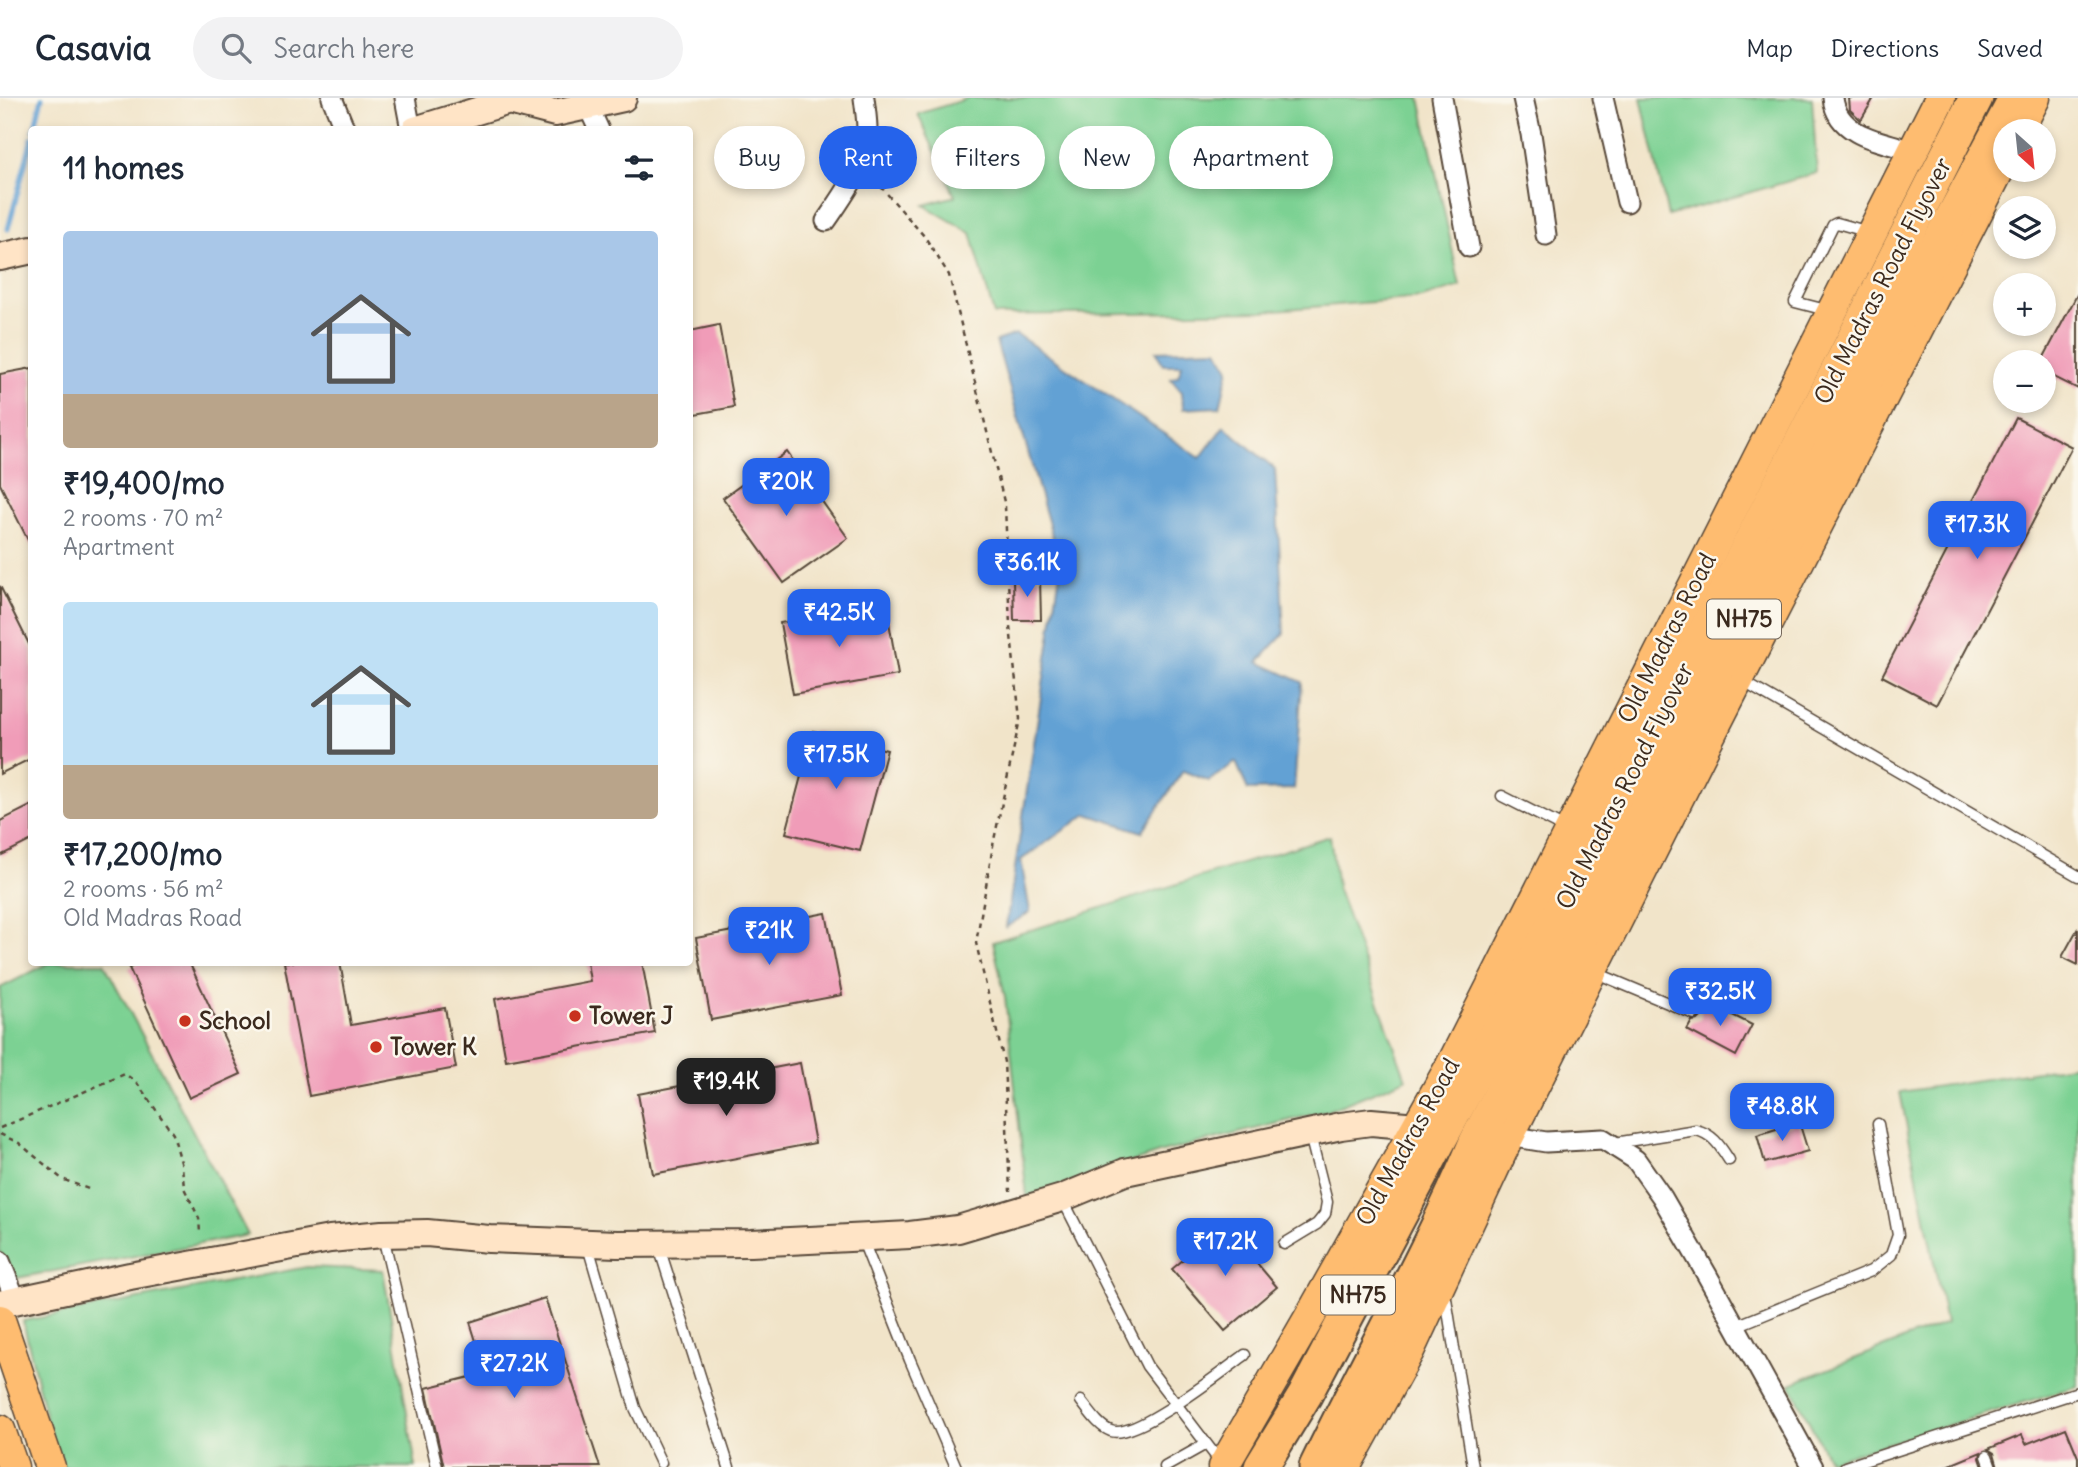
<!DOCTYPE html>
<meta charset="utf-8">
<style>
:root{--surface:#fff;--page:#f2f2f3;--text:#1f2937;--muted:#747a83;--line:#e0e1e3;--accent:#2563eb}
body{margin:0;font-family:Delius,sans-serif;background:var(--page);color:var(--text);height:100vh;display:flex;flex-direction:column;font-size:26px;white-space:nowrap}
*{box-sizing:border-box;margin:0}
p{font-size:23px;color:var(--muted)}
.icon{flex:none;width:38px;height:38px;fill:none;stroke:currentColor;stroke-width:2;stroke-linecap:round;stroke-linejoin:round}
.map{position:relative;flex:1;overflow:hidden}
.panel{position:absolute;left:28px;top:28px;width:665px;height:840px;display:flex;flex-direction:column;background:var(--surface);border-radius:7px;box-shadow:0 4px 10px #0003}
.panel>*{flex:none}
.top-card{position:absolute;left:714px;top:28px;width:665px;height:63px;display:flex;gap:14px}
.needle{width:46px;rotate:153deg}
.fabs{position:absolute;left:1993px;top:21px;display:grid;gap:14px}
.fabs a{display:grid;place-items:center;width:63px;height:63px;border-radius:50%;background:var(--surface);box-shadow:0 4px 10px #0003;font-size:35px}
.price{position:absolute;translate:-50% -60px;padding:0 16px;border-radius:14px;background:var(--accent);color:#fff;font-size:23px;line-height:46px;filter:drop-shadow(0 2px 4px #0008)}
.price::after{content:'';position:absolute;left:50%;top:42px;width:21px;height:16px;margin-left:-10px;background:inherit;clip-path:polygon(0 0,100% 0,50% 100%)}
.price.selected{background:#222;color:#fff}
ul{padding:0;list-style:none}
li{display:grid;align-content:center;gap:14px;height:371px;padding:0 35px}
li span{display:grid;place-items:center;height:217px;border-radius:7px;color:#555}
li>.icon{margin-inline-start:auto}
span .icon{width:126px;height:126px;fill:#fffc;stroke-width:1}
li b{font-size:30px}
h2{display:flex;justify-content:space-between;align-items:center;height:84px;padding:0 35px;font-size:30px}
.chip{padding:0 24px;border-radius:32px;background:var(--surface);box-shadow:0 4px 10px #0003;font-size:24px;line-height:63px}
.chip.selected{background:var(--accent);color:#fff}
header{display:flex;align-items:center;gap:42px;box-sizing:border-box;height:98px;padding:0 35px;background:var(--surface);border-bottom:2px solid var(--line)}
header strong{font-size:33px}
nav{display:flex;gap:38px;margin-inline-start:auto;font-size:24px}
.search{width:490px;height:63px;background:var(--page);display:flex;align-items:center;gap:18px;box-sizing:border-box;padding:0 24px;border-radius:38px;color:var(--muted);font-size:26px}
.map>svg:first-child{display:block}
.green{fill:#7cd193;stroke:#5c7e58;stroke-width:2}
.water{fill:#62a1d4;stroke:#4e6679;stroke-width:2}
.lines{fill:none;stroke-linecap:round;stroke-linejoin:round}
.stream{stroke:#62a1d4;stroke-width:5}
.building{fill:#f09cb8}
.lane-casing{stroke:#564638;stroke-width:13}
.street-casing{stroke:#564638;stroke-width:23}
.secondary-casing{stroke:#564638;stroke-width:30}
.primary-casing{stroke:#564638;stroke-width:33}
.highway-casing{stroke:#564638;stroke-width:37}
.path{stroke:#564638;stroke-width:2.5;stroke-dasharray:5 5;stroke-linecap:butt}
.lane{stroke:#fff;stroke-width:10}
.street{stroke:#fff;stroke-width:19}
.secondary{stroke:#ffe4c6;stroke-width:26}
.primary{stroke:#febc70;stroke-width:30}
.highway{stroke:#febc70;stroke-width:33}
.poi-dot{fill:#c8321e;stroke:#fbf7ec;stroke-width:2.5}
.labels{text-anchor:middle;stroke-width:5;stroke-linejoin:round;paint-order:stroke}
.shield{fill:#fbf7ec;stroke:#75685c;stroke-width:2}
.shield-label{font-size:23px;font-weight:bold;fill:#3b2a1e}
.street-label{font-size:24px;fill:#3b2a1e;stroke:#fbf7ec}
.poi-label{font-size:24px;font-weight:bold;fill:#3b2a1e;stroke:#fbf7ec;text-anchor:start}
</style>
<header>
<strong>Casavia</strong>
<div class="search"><svg class="icon" aria-label="search" viewBox="0 0 24 24"><circle cx="10" cy="10" r="6"/><path d="M15 15l6 6"/></svg>Search here</div>
<nav><a>Map</a><a>Directions</a><a>Saved</a></nav>
</header>
<div class="map">
<svg width="2078" height="1369" viewBox="0 0 2078 1369">
<rect width="100%" height="100%" fill="#fbf7ec"/>
<filter id="ink" filterUnits="userSpaceOnUse"><feTurbulence type="fractalNoise" baseFrequency=".0143" numOctaves="2"/><feDisplacementMap in="SourceGraphic" scale="14" xChannelSelector="R" yChannelSelector="G"/><feConvolveMatrix kernelMatrix="1 2 1 2 8 2 1 2 1" color-interpolation-filters="sRGB"/></filter>
<filter id="wash" filterUnits="userSpaceOnUse"><feTurbulence type="fractalNoise" baseFrequency=".00686" numOctaves="4" result="noise"/><feDisplacementMap in="SourceGraphic" scale="28" xChannelSelector="R" yChannelSelector="G"/><feGaussianBlur stdDeviation="1.57" result="paint"/><feColorMatrix in="noise" values="0 0 0 0 0 0 0 0 0 0 0 0 0 0 0 0 0 1.4 0 .05"/><feComposite in="paint" operator="in"/></filter>
<g filter="url(#wash)">
<rect width="100%" height="100%" fill="#f1e4c9"/>
<!-- green -->
<g class="green">
<path d="M969,0H1420L1460,188L1422,200L1262,213L994,217L971,135L924,107L955,98L918,16Z"/>
<path d="M1641,0H1812L1817,75L1668,118Z"/>
<path d="M1330,738L1337,789L1406,981L1327,1013L1162,1054L1027,1099L1005,899L993,844Z"/>
<path d="M49,865H104L248,1137L11,1181L0,1153V890Z"/>
<path d="M2078,967V1288L1829,1363L1790,1286L1946,1225L1900,994Z"/>
<path d="M307,1169L383,1172L416,1369H60L47,1324L23,1223Z"/>
</g>
<!-- water -->
<g class="water">
<path d="M1016,236L1200,360L1224,328L1275,371L1284,536L1258,564L1302,584L1294,691L1248,692L1236,664L1209,683L1183,673L1142,734L1087,716L1021,762L1030,814L1006,829L1061,468L996,243Z"/>
<path d="M1217,251L1229,271L1220,309L1183,311L1182,294L1171,281L1178,278L1182,267H1163L1156,253Z"/>
</g>
<g class="lines">
<!-- stream -->
<g class="stream">
<path d="M34,32L42,0"/>
<path d="M8,131L32,40"/>
</g>
</g>
<g id="blocks">
<!-- building -->
<g class="building">
<path d="M1849,0H1874L1861,22L1850,12Z"/>
<path d="M2078,195V291L2044,274V259Z"/>
<path d="M719,227L734,309L690,317V233Z"/>
<path d="M32,270V450L0,386V276Z"/>
<path d="M2016,320L2072,349L1937,607L1882,578Z"/>
<path d="M787,354L848,440L784,485L723,400Z"/>
<path d="M1040,480L1041,522H1014L1013,481Z"/>
<path d="M0,488L32,552V660L0,676Z"/>
<path d="M886,506L898,577L793,596L780,525Z"/>
<path d="M813,633L887,652L860,753L786,735Z"/>
<path d="M32,707V742L0,758V723Z"/>
<path d="M826,815L842,897L711,922L696,840Z"/>
<path d="M2078,830V867L2062,859Z"/>
<path d="M141,864H189L241,976L189,1000L129,870Z"/>
<path d="M284,864H340L351,927L445,910L456,970L309,998Z"/>
<path d="M587,864H642L655,935L506,962L495,901L590,883Z"/>
<path d="M1703,902L1752,927L1736,958L1687,932L1692,923L1698,922L1701,919V914L1699,910Z"/>
<path d="M800,965L815,1045L653,1076L638,996Z"/>
<path d="M1799,1024L1808,1053L1765,1065L1757,1037Z"/>
<path d="M1225,1127L1277,1189L1225,1233L1172,1171Z"/>
<path d="M545,1200L600,1369H444L426,1290L486,1275L470,1224Z"/>
<path d="M2066,1330L2078,1359V1369H1998L1994,1355L1988,1351L2022,1337L2026,1346Z"/>
<path d="M1981,1354L1980,1360L1983,1369H1945Z"/>
</g>
</g>
</g>
<g filter="url(#ink)">
<use href="#blocks" fill-opacity="0" stroke="#564638" stroke-width="2"/>
<g class="lines">
<defs>
<g id="lane">
<path d="M1830,213L1795,204L1833,127L1837,125L1869,134"/>
<path d="M1742,583L2078,778"/>
<path d="M1502,698L1567,731"/>
<path d="M1594,874L1694,916"/>
<path d="M1615,1045L1696,1032C1713,1036 1720,1048 1729,1062"/>
<path d="M1062,1100L1147,1268L1221,1365"/>
<path d="M383,1138L437,1369"/>
<path d="M863,1143L910,1262L956,1369"/>
<path d="M587,1145L635,1310L661,1365"/>
<path d="M658,1146L729,1369"/>
<path d="M1284,1146L1317,1126L1325,1116L1327,1104L1310,1037"/>
<path d="M1445,1194L1473,1369"/>
<path d="M1736,1228L1871,1173L1891,1157L1898,1137L1878,1026"/>
<path d="M1081,1303C1089,1313 1099,1329 1111,1333C1136,1342 1223,1273 1245,1257"/>
<path d="M1987,1358L1991,1369"/>
<path d="M1165,1369L1206,1346"/>
<path d="M1845,1369L2078,1294"/>
</g>
<g id="street">
<path d="M332,0L345,32"/>
<path d="M405,0L411,32"/>
<path d="M1442,0L1469,149"/>
<path d="M1523,0L1531,36L1546,137"/>
<path d="M1603,0L1627,104"/>
<path d="M1833,0C1837,39 1884,44 1914,53"/>
<path d="M588,8L599,32"/>
<path d="M826,123C841,101 859,77 865,50C869,34 866,16 864,0"/>
<path d="M1509,1038L1546,1044L1603,1041L1636,1062L1662,1099L1707,1177L1813,1369"/>
<path d="M0,1163L16,1203"/>
</g>
<g id="secondary">
<path d="M415,32L509,3L555,15L623,0"/>
<path d="M0,159L32,152"/>
<path d="M0,1206L130,1178L330,1141L382,1136L427,1135L489,1141L617,1146L751,1145L910,1137L958,1131L1062,1100L1125,1074L1341,1028L1371,1024L1417,1028"/>
</g>
<g id="primary">
<path d="M2018,33L2035,0"/>
<path d="M0,1222L50,1369"/>
<path d="M0,1332L13,1369"/>
<path d="M1223,1369L1316,1208L1454,962L1940,0"/>
<path d="M1345,1369L1409,1253L1509,1038L1704,649L2006,58"/>
</g>
<g id="highway">
<path d="M1261,1369L1305,1297L1625,691L1976,0"/>
<path d="M1316,1369C1369,1260 1429,1155 1476,1044L1864,285L2016,0"/>
</g>
</defs>
<!-- lane casing -->
<use href="#lane" class="lane-casing"/>
<!-- street casing -->
<use href="#street" class="street-casing"/>
<!-- secondary casing -->
<use href="#secondary" class="secondary-casing"/>
<!-- primary casing -->
<use href="#primary" class="primary-casing"/>
<!-- highway casing -->
<use href="#highway" class="highway-casing"/>
<!-- path -->
<g class="path">
<path d="M874,81L925,139L949,177L1005,408L1010,528L1020,621L994,742L976,845L1004,964L1010,1093"/>
<path d="M0,1030L125,976L137,985L173,1036L182,1068L184,1090L199,1120L200,1135"/>
<path d="M0,1036L19,1045L62,1081L91,1092"/>
</g>
<!-- lane -->
<use href="#lane" class="lane"/>
<!-- street -->
<use href="#street" class="street"/>
<!-- secondary -->
<use href="#secondary" class="secondary"/>
<!-- primary -->
<use href="#primary" class="primary"/>
<!-- highway -->
<use href="#highway" class="highway"/>
</g>
</g>
<!-- markers -->
<g class="poi-dot">
<circle cx="575" cy="918" r="7"/>
<circle cx="185" cy="923" r="7"/>
<circle cx="376" cy="949" r="7"/>
</g>
<g class="labels">
<!-- shield labels -->
<g class="shield">
<rect x="1707" y="501.5" width="74" height="39" rx="5"/>
<rect x="1321" y="1177.5" width="74" height="39" rx="5"/>
</g>
<g class="shield-label">
<text x="1744" y="529">NH75</text>
<text x="1358" y="1205">NH75</text>
</g>
<!-- street labels -->
<g class="street-label">
<text transform="translate(1883 183) rotate(-63)" y="8">Old Madras Road Flyover</text>
<text transform="translate(1667 540) rotate(-63)" y="8">Old Madras Road</text>
<text transform="translate(1625 688) rotate(-63)" y="8">Old Madras Road Flyover</text>
<text transform="translate(1408 1044) rotate(-61)" y="8">Old Madras Road</text>
</g>
<!-- poi labels -->
<g class="poi-label">
<text x="589" y="926">Tower J</text>
<text x="199" y="931">School</text>
<text x="390" y="957">Tower K</text>
</g>
</g>
</svg>
<div class="fabs">
<a><svg class="needle" viewBox="-14 -14 28 28"><path d="M0-13l5 13h-10z" fill="#e53935"/><path d="M0 13l5-13h-10z" fill="#747a83"/></svg></a>
<a><svg class="icon" aria-label="layers" viewBox="0 0 24 24"><path d="M12 4l9 5-9 5-9-5zM3 14l9 5 9-5"/></svg></a>
<a>+</a>
<a>−</a>
</div>
<b class="price" style="left:786px;top:420px">₹20K</b>
<b class="price" style="left:1977px;top:463px">₹17.3K</b>
<b class="price" style="left:1027px;top:501px">₹36.1K</b>
<b class="price" style="left:839px;top:551px">₹42.5K</b>
<b class="price" style="left:836px;top:693px">₹17.5K</b>
<b class="price" style="left:769px;top:869px">₹21K</b>
<b class="price" style="left:1720px;top:930px">₹32.5K</b>
<b class="price selected" style="left:726px;top:1020px">₹19.4K</b>
<b class="price" style="left:1782px;top:1045px">₹48.8K</b>
<b class="price" style="left:1225px;top:1180px">₹17.2K</b>
<b class="price" style="left:514px;top:1302px">₹27.2K</b>
<div class="top-card">
<a class="chip">Buy</a>
<a class="chip selected">Rent</a>
<a class="chip">Filters</a>
<a class="chip">New</a>
<a class="chip">Apartment</a>
</div>
<section class="panel">
<h2>11 homes<svg class="icon" aria-label="filters" viewBox="0 0 24 24"><path d="M4 7h16M4 17h16"/><circle cx="9" cy="7" r="2"/><circle cx="15" cy="17" r="2"/></svg></h2>
<ul>
<li><span style="background:linear-gradient(#a9c7e8 75%,#b9a48a 0)"><svg class="icon" aria-label="home" viewBox="0 0 24 24"><path d="M3 11l9-7 9 7M6 9v11h12V9"/></svg></span><div><b>₹19,400/mo</b><p>2 rooms · 70 m²</p><p>Apartment</p></div></li>
<li><span style="background:linear-gradient(#bfe0f5 75%,#b9a48a 0)"><svg class="icon" aria-label="home" viewBox="0 0 24 24"><path d="M3 11l9-7 9 7M6 9v11h12V9"/></svg></span><div><b>₹17,200/mo</b><p>2 rooms · 56 m²</p><p>Old Madras Road</p></div></li>
</ul>
</section>
</div>
